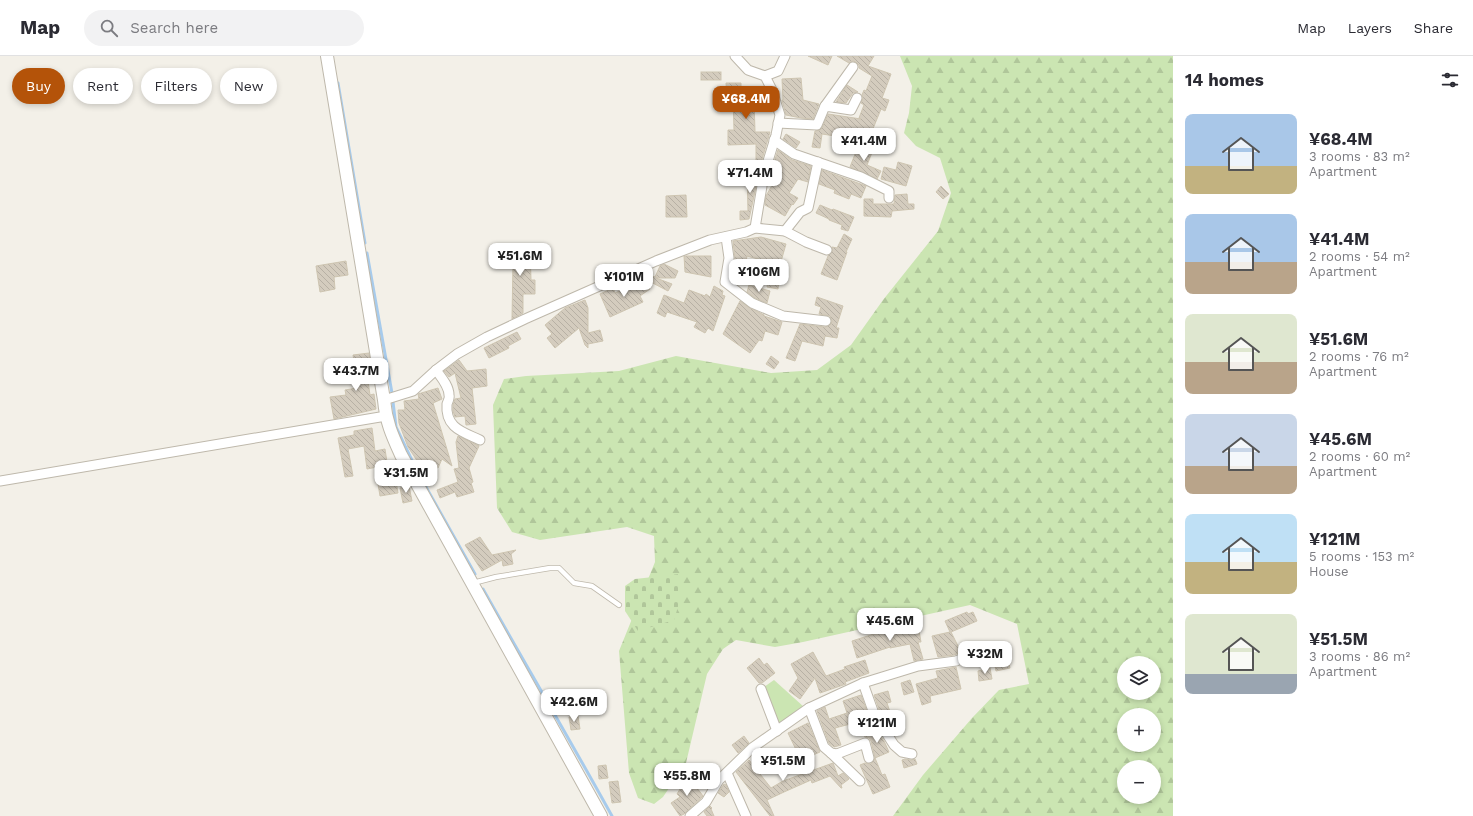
<!DOCTYPE html>
<meta charset="utf-8">
<style>
:root{--surface:#fff;--page:#f2f2f3;--text:#2b2b33;--muted:#7c7c81;--line:#e1e1e2;--accent:#b45309}
body{margin:0;font-family:"Work Sans",sans-serif;background:var(--page);color:var(--text);height:100vh;display:flex;flex-direction:column;font-size:15px;white-space:nowrap}
*{box-sizing:border-box;margin:0}
p{font-size:13px;color:var(--muted)}
.icon{flex:none;width:22px;height:22px;fill:none;stroke:currentColor;stroke-width:2;stroke-linecap:round;stroke-linejoin:round}
.map{position:relative;flex:1;overflow:hidden}
.drawer{display:flex;flex-direction:column;background:var(--surface);width:300px}
.drawer>*{flex:none}
.banner{position:absolute;left:12px;top:12px;width:380px;height:36px;display:flex;gap:8px}
.fabs{position:absolute;left:1117px;top:600px;display:grid;gap:8px}
.fabs a{display:grid;place-items:center;width:44px;height:44px;border-radius:50%;background:var(--surface);box-shadow:0 2px 6px #0003;font-size:20px}
.price{position:absolute;translate:-50% -34px;padding:0 9px;border-radius:8px;background:#fff;color:#222;font-size:13px;line-height:26px;filter:drop-shadow(0 1px 2px #0008)}
.price::after{content:'';position:absolute;left:50%;top:24px;width:12px;height:9px;margin-left:-6px;background:inherit;clip-path:polygon(0 0,100% 0,50% 100%)}
.price.selected{background:var(--accent);color:#fff}
ul{padding:0;list-style:none}
li{display:flex;align-items:center;gap:12px;height:100px;padding:0 12px}
li span{display:grid;place-items:center;flex:none;width:112px;height:80px;border-radius:8px;color:#555}
li>.icon{margin-inline-start:auto}
span .icon{width:48px;height:48px;fill:#fffc;stroke-width:1}
li b{font-size:17px}
h2{display:flex;justify-content:space-between;align-items:center;height:48px;padding:0 12px;font-size:17px}
.pill{padding:0 14px;border-radius:18px;background:var(--surface);box-shadow:0 2px 6px #0003;font-size:14px;line-height:36px}
.pill.selected{background:var(--accent);color:#fff}
header{display:flex;align-items:center;gap:24px;box-sizing:border-box;height:56px;padding:0 20px;background:var(--surface);border-bottom:1px solid var(--line)}
header strong{font-size:19px}
nav{display:flex;gap:22px;margin-inline-start:auto;font-size:14px}
.search{width:280px;height:36px;background:var(--page);display:flex;align-items:center;gap:10px;box-sizing:border-box;padding:0 14px;border-radius:22px;color:var(--muted);font-size:15px}
main{display:flex;flex:1;min-height:0}
.map>svg:first-child{display:block}
.forest{fill:url(#forest-firs);fill-rule:evenodd}
.cemetery{fill:url(#cemetery-stones)}
.green{fill:#cbe5b2}
.lines{fill:none;stroke-linecap:round;stroke-linejoin:round}
.stream{stroke:#a7cbec;stroke-width:3}
.building{fill:url(#building-back-hatch);stroke:#cec5b1}
.service-casing{stroke:#beb8ab;stroke-width:6}
.minor-casing{stroke:#beb8ab;stroke-width:11}
.tertiary-casing{stroke:#beb8ab;stroke-width:14}
.service{stroke:#fff;stroke-width:4.5}
.minor{stroke:#fff;stroke-width:9}
.tertiary{stroke:#fff;stroke-width:12}
</style>
<header>
<strong>Map</strong>
<div class="search"><svg class="icon" aria-label="search" viewBox="0 0 24 24"><circle cx="10" cy="10" r="6"/><path d="M15 15l6 6"/></svg>Search here</div>
<nav><a>Map</a><a>Layers</a><a>Share</a></nav>
</header>
<main>
<div class="map">
<svg width="1173" height="760" viewBox="0 0 1173 760">
<defs>
<pattern id="forest-firs" width="22" height="20" patternUnits="userSpaceOnUse"><rect width="22" height="20" fill="#cbe5b2"/><path d="M5 1l3.5 6h-7zM16 11l3.5 6h-7z" fill="#b0c69a"/></pattern>
<pattern id="cemetery-stones" width="16" height="16" patternUnits="userSpaceOnUse"><rect width="16" height="16" fill="#cbe5b2"/><path d="M2 7V4a2 2 0 0 1 4 0v3zM10 15v-3a2 2 0 0 1 4 0v3z" fill="#b0c69a"/></pattern>
<pattern id="building-back-hatch" width="6" height="6" patternUnits="userSpaceOnUse"><rect width="6" height="6" fill="#d4ccbe"/><path d="M-1 5l2 2M0 0l6 6M5-1l2 2" fill="none" stroke="#b7b0a4"/></pattern>
</defs>
<rect width="100%" height="100%" fill="#f3f0e8"/>
<!-- forest -->
<path class="forest" d="M900,0H1173V760H893L923,719L972,662L999,634L1029,628L1017,568L970,549L803,586L775,591L736,584L723,593L707,618L686,707L663,741L654,748L638,742L629,717L619,595L655,506L654,480L627,471L540,484L512,476L497,452L493,349L504,323L526,320L619,315L676,300L771,317L817,314L851,289L883,244L938,175L951,137L940,102L916,90L904,77L909,57L912,30ZM1124,607H1154V637H1124ZM1124,659H1154V689H1124ZM1124,711H1154V741H1124Z"/>
<!-- cemetery -->
<path class="cemetery" d="M680,518V544L674,564L638,575L625,555V530L635,523Z"/>
<!-- green -->
<path class="green" d="M774,624L804,651L780,670L764,631Z"/>
<g class="lines">
<!-- stream -->
<g class="stream">
<path d="M338,27L365,187"/>
<path d="M367,197L392,337"/>
<path d="M393,346L396,371L417,415L475,518"/>
<path d="M483,533C526,609 570,684 612,760"/>
</g>
</g>
<!-- building -->
<g class="building">
<path d="M808,0H832L828,9Z"/>
<path d="M837,0H874L868,10L891,18L882,42L889,44L885,55L881,53L868,85L822,78L820,92L812,91L815,75L820,74L822,72L828,58L861,63L859,62L864,49L861,47L863,42L862,39L864,34L866,35L872,20L859,12V9L856,6L853,5L849,7Z"/>
<rect x="701" y="16" width="20" height="8"/>
<path d="M801,22L803,44L819,48L813,63L801,62L786,59L782,44H783L782,23Z"/>
<path d="M726,27H741V35L764,34V44H754L755,76H770L758,117L756,116V88L728,89V74H734L733,41H727Z"/>
<path d="M847,29L858,36L853,37L846,47L836,46Z"/>
<path d="M786,78L800,86L796,92L783,83Z"/>
<path d="M859,88L873,94L867,109L881,115L877,123L850,111Z"/>
<path d="M778,94L792,104L811,110L808,126L798,123L789,137L798,142L793,149L792,148L785,160L765,149L766,140L775,124L769,122Z"/>
<path d="M898,106L912,110L906,130L881,123L884,111L896,114Z"/>
<path d="M755,114L756,131L749,163L740,164V155H748L747,115Z"/>
<path d="M822,114L866,130L861,142L851,138L849,143L834,137L835,134L819,128Z"/>
<path d="M941,130L949,138L943,143L936,136Z"/>
<path d="M907,138L908,148H914V153L892,155L891,161L864,160V143H873V148H894L895,139Z"/>
<path d="M686,139L687,161H666V140Z"/>
<path d="M820,149L832,154L833,153L854,161L848,175L841,173L842,169L829,164V163L816,157Z"/>
<path d="M844,178L852,183L846,196H847L837,224L821,218L828,200L832,196V191L837,192Z"/>
<path d="M761,181L786,188L780,209L747,200L742,227L735,226L732,223L735,203L733,185Z"/>
<path d="M530,191L531,224H535V238H523V257L512,263L513,206H505L504,193Z"/>
<path d="M684,200H711V221L685,216Z"/>
<path d="M346,205L348,219L334,221L335,233L320,236L316,210Z"/>
<path d="M664,208L678,215L675,222H656L672,228L668,235L647,224L649,219L655,221L660,210Z"/>
<path d="M768,223L779,225L778,233L767,231Z"/>
<path d="M643,224L650,233L640,240L643,246L610,261L600,238L613,232L615,237Z"/>
<path d="M749,229L770,235L767,247L755,242L747,236Z"/>
<path d="M714,230L723,235L722,239L725,240L713,275L708,272L705,277L694,271L697,266L667,256L665,261L657,257L664,239L684,247L689,234L705,240L706,238L710,241Z"/>
<path d="M817,241L843,250L836,272H839L837,282L825,280L823,290L802,285L795,305L786,302L800,268L825,271L831,268L832,265L830,260L819,258L821,251L815,249Z"/>
<path d="M585,244L588,252V277L600,274L603,285L588,288V292L585,289L579,272L555,292L547,282L552,278L545,269L565,252Z"/>
<path d="M740,245L750,252L764,259V260L782,266L778,279L765,275L762,285L759,284L750,297L723,278Z"/>
<path d="M517,276L521,283L508,290L509,292L489,302L484,292Z"/>
<path d="M369,297L372,317L367,318L370,339L374,338L376,353L334,363L330,341L346,339L345,334L357,332L356,328H358L353,299Z"/>
<path d="M771,300L779,306L774,313L766,308Z"/>
<path d="M459,304L467,315L486,313L487,330L472,332L476,368L466,369L465,360L455,361L453,355V349L455,343L461,342L455,317L449,321L444,315Z"/>
<path d="M438,332L442,343L433,347L452,410L442,403L438,412L420,405L418,406L408,391L399,367L398,354H405L404,345L419,343L418,338Z"/>
<path d="M372,372L375,395L385,393L390,426L396,425L398,437L380,440L378,428H380L377,411L367,413L364,390L348,393L353,420L345,421L338,382L354,379V375Z"/>
<path d="M458,380L479,390L469,412L473,426L471,427L474,436L457,441L455,436L440,442L437,434L458,426L454,413L459,412L456,386Z"/>
<path d="M409,430L412,445L403,447L400,432Z"/>
<path d="M480,481L492,499L516,494L511,498L513,508L503,510L502,504L482,515L465,489Z"/>
<path d="M967,556L968,558L973,556L977,565L951,576L961,596L954,599L938,601L932,580L950,576L945,565Z"/>
<path d="M918,569L921,586H918L923,603L914,605L910,588L890,592V591L857,602L852,585L877,577Z"/>
<path d="M1004,587L1010,612L996,615L991,590Z"/>
<path d="M813,596L826,620L845,613L844,611L865,604L869,617L845,626L846,628L820,637L815,622L800,643L789,635L798,622L791,608Z"/>
<path d="M759,602L764,609L767,607L775,617L762,627H759L747,612Z"/>
<path d="M956,611L961,633L930,640L931,646L922,649L916,628L938,622L936,615Z"/>
<path d="M990,612L992,623L979,625L978,615Z"/>
<path d="M910,624L914,636L904,639L901,627Z"/>
<path d="M888,635L891,646L887,647L890,656L881,659L874,639Z"/>
<path d="M861,639L868,658L853,663L854,667L835,672L841,689L834,691L829,687L817,655L825,651L829,663L847,657L843,645Z"/>
<path d="M578,660L580,673L571,674L569,661Z"/>
<path d="M808,667L820,696L801,704L788,677Z"/>
<path d="M876,674L884,685L889,696L875,702L871,685L869,682L865,681L864,679Z"/>
<path d="M744,680L749,687L738,697L732,689Z"/>
<path d="M875,702L882,719L885,718L890,731L873,738L860,709L865,707L871,708Z"/>
<path d="M905,703L911,704L915,703L917,708L904,712L902,704Z"/>
<path d="M749,704L771,732L783,725L833,707L838,720L843,717L849,723L841,729L842,732H841L830,720L812,727L811,724L784,736L767,744L774,760H770L736,716Z"/>
<path d="M606,709L608,722L599,723L598,710Z"/>
<path d="M688,720L703,740L684,758L680,760L671,747L680,741L677,738Z"/>
<path d="M618,725L621,746L612,747L609,726Z"/>
<path d="M724,728L726,729L729,736L724,741L718,737Z"/>
<path d="M710,750L712,752L711,753L714,760H707L704,756Z"/>
</g>
<g class="lines">
<defs>
<path id="service" d="M473,527L496,521L550,512H559L574,527L592,530L619,549"/>
<g id="minor">
<path d="M765,20L778,15L785,0"/>
<path d="M825,50L853,11"/>
<path d="M778,67L817,69L825,50L851,54L857,42"/>
<path d="M774,84L794,98L861,121L889,135V142"/>
<path d="M755,172L785,175L806,186L827,194"/>
<path d="M785,175L800,156L808,152L818,106"/>
<path d="M726,181L729,202L725,226L752,247L783,260L826,265"/>
<path d="M436,314C441,321 449,330 449,339C450,342 448,345 447,348C445,372 463,376 480,384"/>
<path d="M384,344L413,335L436,314L457,298L487,281L525,263L656,205L710,184L746,176L755,172L764,118L776,79L780,59L772,34L765,20L748,14L735,0"/>
<path d="M0,425L386,360"/>
<path d="M863,627L877,666L885,675L894,689L902,696L912,698"/>
<path d="M761,633L777,675"/>
<path d="M809,652L824,691L831,697L837,698L865,687L869,702"/>
<path d="M831,697L860,725"/>
<path d="M727,717L746,760"/>
<path d="M690,760L706,746L719,724L752,692L809,652L863,627L918,610L956,605L980,595"/>
</g>
<path id="tertiary" d="M327,0L384,344C386,366 392,379 401,399L601,760"/>
</defs>
<!-- service casing -->
<use href="#service" class="service-casing"/>
<!-- minor casing -->
<use href="#minor" class="minor-casing"/>
<!-- tertiary casing -->
<use href="#tertiary" class="tertiary-casing"/>
<!-- service -->
<use href="#service" class="service"/>
<!-- minor -->
<use href="#minor" class="minor"/>
<!-- tertiary -->
<use href="#tertiary" class="tertiary"/>
</g>
</svg>
<div class="fabs">
<a><svg class="icon" aria-label="layers" viewBox="0 0 24 24"><path d="M12 4l9 5-9 5-9-5zM3 14l9 5 9-5"/></svg></a>
<a>+</a>
<a>−</a>
</div>
<b class="price selected" style="left:746px;top:64px">¥68.4M</b>
<b class="price" style="left:864px;top:106px">¥41.4M</b>
<b class="price" style="left:750px;top:138px">¥71.4M</b>
<b class="price" style="left:520px;top:221px">¥51.6M</b>
<b class="price" style="left:759px;top:237px">¥106M</b>
<b class="price" style="left:624px;top:242px">¥101M</b>
<b class="price" style="left:356px;top:336px">¥43.7M</b>
<b class="price" style="left:406px;top:438px">¥31.5M</b>
<b class="price" style="left:890px;top:586px">¥45.6M</b>
<b class="price" style="left:985px;top:619px">¥32M</b>
<b class="price" style="left:574px;top:667px">¥42.6M</b>
<b class="price" style="left:877px;top:688px">¥121M</b>
<b class="price" style="left:783px;top:726px">¥51.5M</b>
<b class="price" style="left:687px;top:741px">¥55.8M</b>
<div class="banner">
<a class="pill selected">Buy</a>
<a class="pill">Rent</a>
<a class="pill">Filters</a>
<a class="pill">New</a>
</div>
</div>
<section class="drawer">
<h2>14 homes<svg class="icon" aria-label="filters" viewBox="0 0 24 24"><path d="M4 7h16M4 17h16"/><circle cx="9" cy="7" r="2"/><circle cx="15" cy="17" r="2"/></svg></h2>
<ul>
<li><span style="background:linear-gradient(#a9c7e8 65%,#c2b280 0)"><svg class="icon" aria-label="home" viewBox="0 0 24 24"><path d="M3 11l9-7 9 7M6 9v11h12V9"/></svg></span><div><b>¥68.4M</b><p>3 rooms · 83 m²</p><p>Apartment</p></div></li>
<li><span style="background:linear-gradient(#a9c7e8 60%,#b9a48a 0)"><svg class="icon" aria-label="home" viewBox="0 0 24 24"><path d="M3 11l9-7 9 7M6 9v11h12V9"/></svg></span><div><b>¥41.4M</b><p>2 rooms · 54 m²</p><p>Apartment</p></div></li>
<li><span style="background:linear-gradient(#dfe7d0 60%,#b9a48a 0)"><svg class="icon" aria-label="home" viewBox="0 0 24 24"><path d="M3 11l9-7 9 7M6 9v11h12V9"/></svg></span><div><b>¥51.6M</b><p>2 rooms · 76 m²</p><p>Apartment</p></div></li>
<li><span style="background:linear-gradient(#c9d6e8 65%,#b9a48a 0)"><svg class="icon" aria-label="home" viewBox="0 0 24 24"><path d="M3 11l9-7 9 7M6 9v11h12V9"/></svg></span><div><b>¥45.6M</b><p>2 rooms · 60 m²</p><p>Apartment</p></div></li>
<li><span style="background:linear-gradient(#bfe0f5 60%,#c2b280 0)"><svg class="icon" aria-label="home" viewBox="0 0 24 24"><path d="M3 11l9-7 9 7M6 9v11h12V9"/></svg></span><div><b>¥121M</b><p>5 rooms · 153 m²</p><p>House</p></div></li>
<li><span style="background:linear-gradient(#dfe7d0 75%,#9aa5b1 0)"><svg class="icon" aria-label="home" viewBox="0 0 24 24"><path d="M3 11l9-7 9 7M6 9v11h12V9"/></svg></span><div><b>¥51.5M</b><p>3 rooms · 86 m²</p><p>Apartment</p></div></li>
</ul>
</section>
</main>
